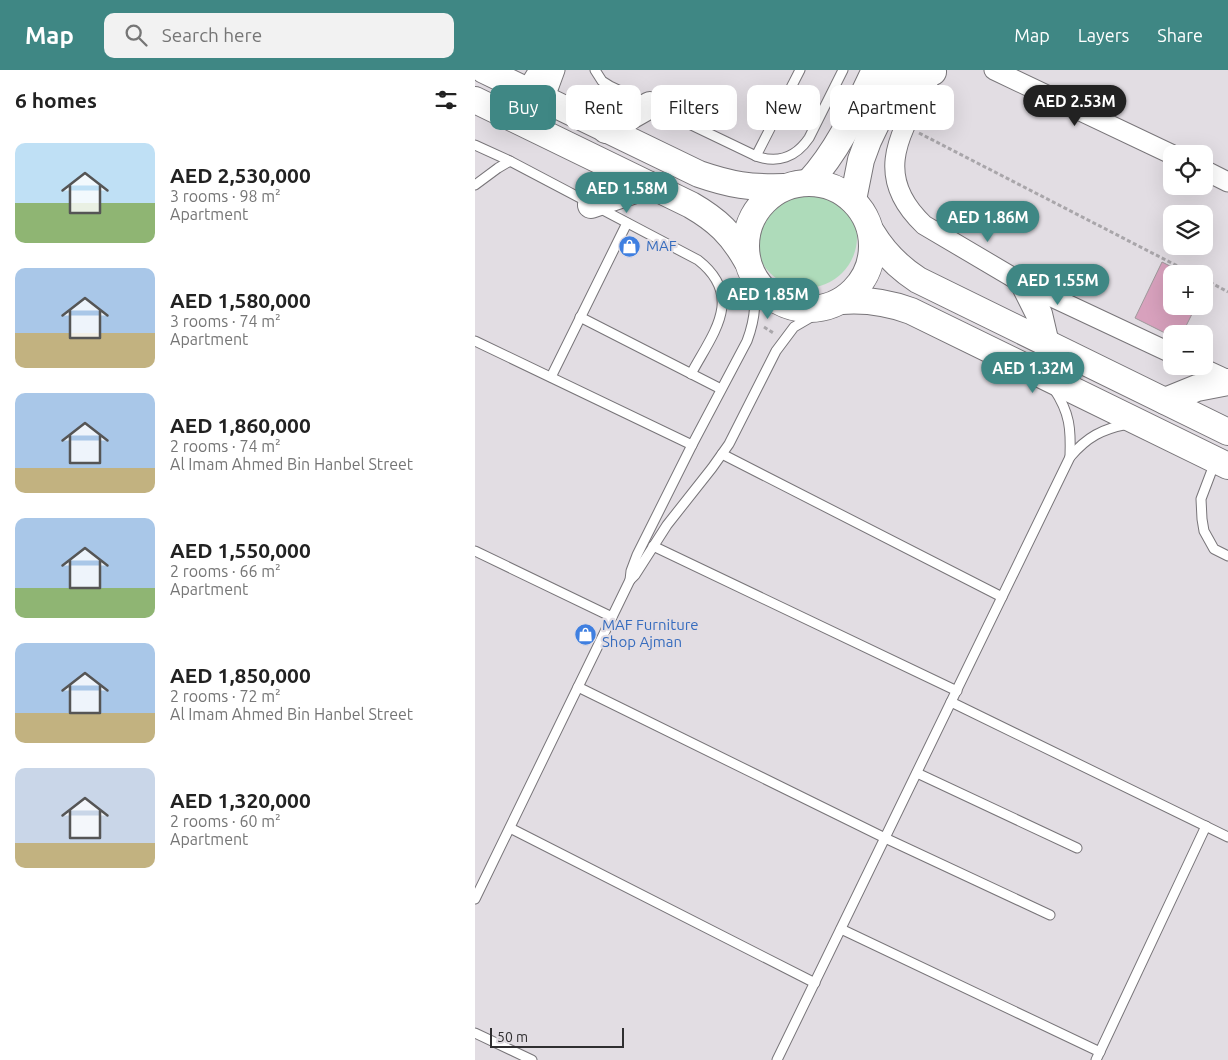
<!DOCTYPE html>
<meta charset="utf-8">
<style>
:root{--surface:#fff;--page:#f2f2f2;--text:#222;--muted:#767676;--accent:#3f8784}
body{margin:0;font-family:Ubuntu,sans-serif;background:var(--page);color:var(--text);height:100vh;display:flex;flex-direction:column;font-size:19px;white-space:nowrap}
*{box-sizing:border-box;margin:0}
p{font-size:16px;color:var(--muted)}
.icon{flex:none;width:28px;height:28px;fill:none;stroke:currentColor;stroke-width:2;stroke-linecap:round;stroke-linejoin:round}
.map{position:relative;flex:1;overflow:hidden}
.details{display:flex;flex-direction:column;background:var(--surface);width:475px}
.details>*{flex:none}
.guide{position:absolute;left:15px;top:15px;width:475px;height:45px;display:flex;gap:10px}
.buttons{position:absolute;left:688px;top:75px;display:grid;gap:10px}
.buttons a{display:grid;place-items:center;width:50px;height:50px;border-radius:10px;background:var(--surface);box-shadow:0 5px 20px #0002;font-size:25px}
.scale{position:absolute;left:15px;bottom:12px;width:134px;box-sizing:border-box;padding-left:5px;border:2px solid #2f2e30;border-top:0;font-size:14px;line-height:18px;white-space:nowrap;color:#2f2e30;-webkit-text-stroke:4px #e2dde3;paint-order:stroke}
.price{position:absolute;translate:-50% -42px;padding:0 11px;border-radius:18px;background:var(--accent);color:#fff;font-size:16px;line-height:32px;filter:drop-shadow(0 1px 2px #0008)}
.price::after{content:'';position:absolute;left:50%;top:30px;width:15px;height:11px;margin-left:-8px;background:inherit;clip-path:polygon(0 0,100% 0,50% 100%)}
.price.current{background:#222;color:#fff}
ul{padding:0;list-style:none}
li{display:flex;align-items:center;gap:15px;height:125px;padding:0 15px}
li span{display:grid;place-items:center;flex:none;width:140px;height:100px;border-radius:10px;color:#555}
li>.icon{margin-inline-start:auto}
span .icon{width:60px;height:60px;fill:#fffc;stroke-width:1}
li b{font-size:21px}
h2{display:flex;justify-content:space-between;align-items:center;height:60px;padding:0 15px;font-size:21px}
.tag{padding:0 18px;border-radius:10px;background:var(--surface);box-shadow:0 5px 20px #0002;font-size:18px;line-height:45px}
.tag.current{background:var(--accent);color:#fff}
header{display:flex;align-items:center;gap:30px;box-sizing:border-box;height:70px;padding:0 25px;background:var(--accent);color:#fff}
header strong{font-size:24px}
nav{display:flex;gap:28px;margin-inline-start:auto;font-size:18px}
.search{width:350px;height:45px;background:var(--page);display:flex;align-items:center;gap:12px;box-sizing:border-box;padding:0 18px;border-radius:10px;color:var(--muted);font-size:19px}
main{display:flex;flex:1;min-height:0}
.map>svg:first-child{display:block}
.green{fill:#aedbba}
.building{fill:#d8a1bd;stroke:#9f989b}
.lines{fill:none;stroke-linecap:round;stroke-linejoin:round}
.lane-casing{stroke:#787579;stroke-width:11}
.street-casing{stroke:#787579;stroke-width:21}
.secondary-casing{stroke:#787579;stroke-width:28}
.path{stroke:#a9a6aa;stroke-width:3;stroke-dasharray:4 2.5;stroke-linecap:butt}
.lane{stroke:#fff;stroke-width:9}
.street{stroke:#fff;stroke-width:19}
.secondary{stroke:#fff;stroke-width:26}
.labels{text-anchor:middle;stroke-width:4.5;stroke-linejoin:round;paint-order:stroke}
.shop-label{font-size:15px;fill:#366cbe;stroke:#e2dde3;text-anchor:start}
</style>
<header>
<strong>Map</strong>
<div class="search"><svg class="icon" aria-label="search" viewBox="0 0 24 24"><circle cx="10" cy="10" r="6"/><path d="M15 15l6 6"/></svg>Search here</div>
<nav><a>Map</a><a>Layers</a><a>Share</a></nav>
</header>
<main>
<section class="details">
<h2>6 homes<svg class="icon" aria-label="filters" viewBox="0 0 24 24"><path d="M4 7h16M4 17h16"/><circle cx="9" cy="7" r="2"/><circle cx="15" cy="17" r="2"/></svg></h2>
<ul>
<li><span style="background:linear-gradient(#bfe0f5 60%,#8fb573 0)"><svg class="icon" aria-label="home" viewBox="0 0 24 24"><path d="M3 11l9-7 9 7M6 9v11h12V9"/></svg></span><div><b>AED 2,530,000</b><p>3 rooms · 98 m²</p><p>Apartment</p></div></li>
<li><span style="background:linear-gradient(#a9c7e8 65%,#c2b280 0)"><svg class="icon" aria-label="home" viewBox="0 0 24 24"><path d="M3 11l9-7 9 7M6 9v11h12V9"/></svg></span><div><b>AED 1,580,000</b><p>3 rooms · 74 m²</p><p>Apartment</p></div></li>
<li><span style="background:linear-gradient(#a9c7e8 75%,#c2b280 0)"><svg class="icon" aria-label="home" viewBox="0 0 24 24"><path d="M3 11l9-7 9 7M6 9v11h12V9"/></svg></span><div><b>AED 1,860,000</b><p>2 rooms · 74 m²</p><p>Al Imam Ahmed Bin Hanbel Street</p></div></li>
<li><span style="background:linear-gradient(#a9c7e8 70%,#8fb573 0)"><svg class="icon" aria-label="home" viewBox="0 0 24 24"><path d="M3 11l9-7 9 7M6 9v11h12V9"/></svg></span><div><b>AED 1,550,000</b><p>2 rooms · 66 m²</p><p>Apartment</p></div></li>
<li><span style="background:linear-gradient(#a9c7e8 70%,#c2b280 0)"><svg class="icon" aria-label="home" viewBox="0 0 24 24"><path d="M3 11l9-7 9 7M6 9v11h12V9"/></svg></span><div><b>AED 1,850,000</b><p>2 rooms · 72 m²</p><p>Al Imam Ahmed Bin Hanbel Street</p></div></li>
<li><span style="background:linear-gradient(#c9d6e8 75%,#c2b280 0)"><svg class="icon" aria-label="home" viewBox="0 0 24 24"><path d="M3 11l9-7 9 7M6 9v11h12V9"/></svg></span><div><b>AED 1,320,000</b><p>2 rooms · 60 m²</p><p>Apartment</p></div></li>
</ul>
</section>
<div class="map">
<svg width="753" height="990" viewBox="0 0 753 990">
<rect width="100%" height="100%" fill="#e2dde3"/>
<!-- green -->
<circle class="green" cx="331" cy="167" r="51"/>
<!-- building -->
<path class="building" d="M687,192L711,204H696V236H721L707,264H696V266L660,248Z"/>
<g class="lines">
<defs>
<g id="lane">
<path d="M120,0L127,11L135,16L281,86C303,94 321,87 334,68L368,0"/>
<path d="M0,75L35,91L223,190C270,227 238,263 216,304"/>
<path d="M281,86L325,0"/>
<path d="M0,115L23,98L35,91"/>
<path d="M105,247L246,319"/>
<path d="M0,271L217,375"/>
<path d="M76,307L152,153"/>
<path d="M579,319C595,343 596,359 595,387"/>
<path d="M247,384L527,527"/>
<path d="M740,392L726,429L727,449L729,461L739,479L753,486"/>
<path d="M178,476L482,621"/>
<path d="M0,481L137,547"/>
<path d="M155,510L160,505L192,455L237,398L254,374L301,281L319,257L355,236"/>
<path d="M103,617L410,768L575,845"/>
<path d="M476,632L753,767"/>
<path d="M442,703L602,778"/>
<path d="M35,758L340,913"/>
<path d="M0,829L155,510L156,501L162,485L217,375L272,271C281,247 282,227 276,203"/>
<path d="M366,859L625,982"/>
<path d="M0,963L57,990"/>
<path d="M302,990L595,387C612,367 627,359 653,354"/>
<path d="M621,990L731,756"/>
</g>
<g id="street">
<path d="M459,0C431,56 392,101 449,155L549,214L696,283"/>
<path d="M519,0L696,84"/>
<path d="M51,21L64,0"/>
<path d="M69,30L80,0"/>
<path d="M729,100L753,112"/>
<path d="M723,296L753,310"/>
</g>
<g id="secondary">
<path d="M9,0L224,104C256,115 275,118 309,117"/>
<path d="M418,18L458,2"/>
<path d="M0,30L216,135C242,150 257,164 272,191"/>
<path d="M131,60L175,35"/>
<path d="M334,112C364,79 381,40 400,0"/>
<circle cx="334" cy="176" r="63"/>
<path d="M378,130L386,90L393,71L427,0"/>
<path d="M116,135L175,115"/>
<path d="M397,163C409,183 423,197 443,210L753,362"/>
<path d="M549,214L564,244L571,274"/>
<path d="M366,231C391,229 412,232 436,241L753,396"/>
<path d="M690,331L722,318L753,312"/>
</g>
</defs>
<!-- lane casing -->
<use href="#lane" class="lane-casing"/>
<!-- street casing -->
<use href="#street" class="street-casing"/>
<!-- secondary casing -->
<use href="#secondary" class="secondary-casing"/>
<!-- path -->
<g class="path">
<path d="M444,63L718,204"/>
<path d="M729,209L753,222"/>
<path d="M289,257L300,264"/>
</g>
<!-- lane -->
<use href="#lane" class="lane"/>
<!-- street -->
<use href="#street" class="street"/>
<!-- secondary -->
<use href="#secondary" class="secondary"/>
</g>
<!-- icons -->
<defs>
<symbol id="shop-disc" viewBox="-11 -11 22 22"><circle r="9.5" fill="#3f7fe0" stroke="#e2dde3"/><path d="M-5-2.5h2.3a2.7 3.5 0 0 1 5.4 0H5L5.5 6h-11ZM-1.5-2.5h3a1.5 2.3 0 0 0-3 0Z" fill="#fff"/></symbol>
</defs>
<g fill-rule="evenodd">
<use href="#shop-disc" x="142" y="164" width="25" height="25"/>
<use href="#shop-disc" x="98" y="552" width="25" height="25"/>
</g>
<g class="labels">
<!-- shop labels -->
<g class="shop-label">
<text x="171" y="181">MAF</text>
<text x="127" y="560">MAF Furniture<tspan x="127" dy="17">Shop Ajman</tspan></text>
</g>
</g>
</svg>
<div class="buttons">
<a><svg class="icon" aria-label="locate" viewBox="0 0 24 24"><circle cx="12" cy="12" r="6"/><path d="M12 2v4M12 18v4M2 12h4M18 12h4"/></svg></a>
<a><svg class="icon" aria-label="layers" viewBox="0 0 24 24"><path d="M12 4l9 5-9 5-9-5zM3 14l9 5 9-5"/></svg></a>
<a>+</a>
<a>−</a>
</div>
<div class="scale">50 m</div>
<b class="price current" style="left:600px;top:57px">AED 2.53M</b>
<b class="price" style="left:152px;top:144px">AED 1.58M</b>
<b class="price" style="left:513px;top:173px">AED 1.86M</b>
<b class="price" style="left:583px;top:236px">AED 1.55M</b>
<b class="price" style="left:293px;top:250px">AED 1.85M</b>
<b class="price" style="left:558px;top:324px">AED 1.32M</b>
<div class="guide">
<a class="tag current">Buy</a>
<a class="tag">Rent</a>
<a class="tag">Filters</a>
<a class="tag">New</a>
<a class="tag">Apartment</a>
</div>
</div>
</main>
